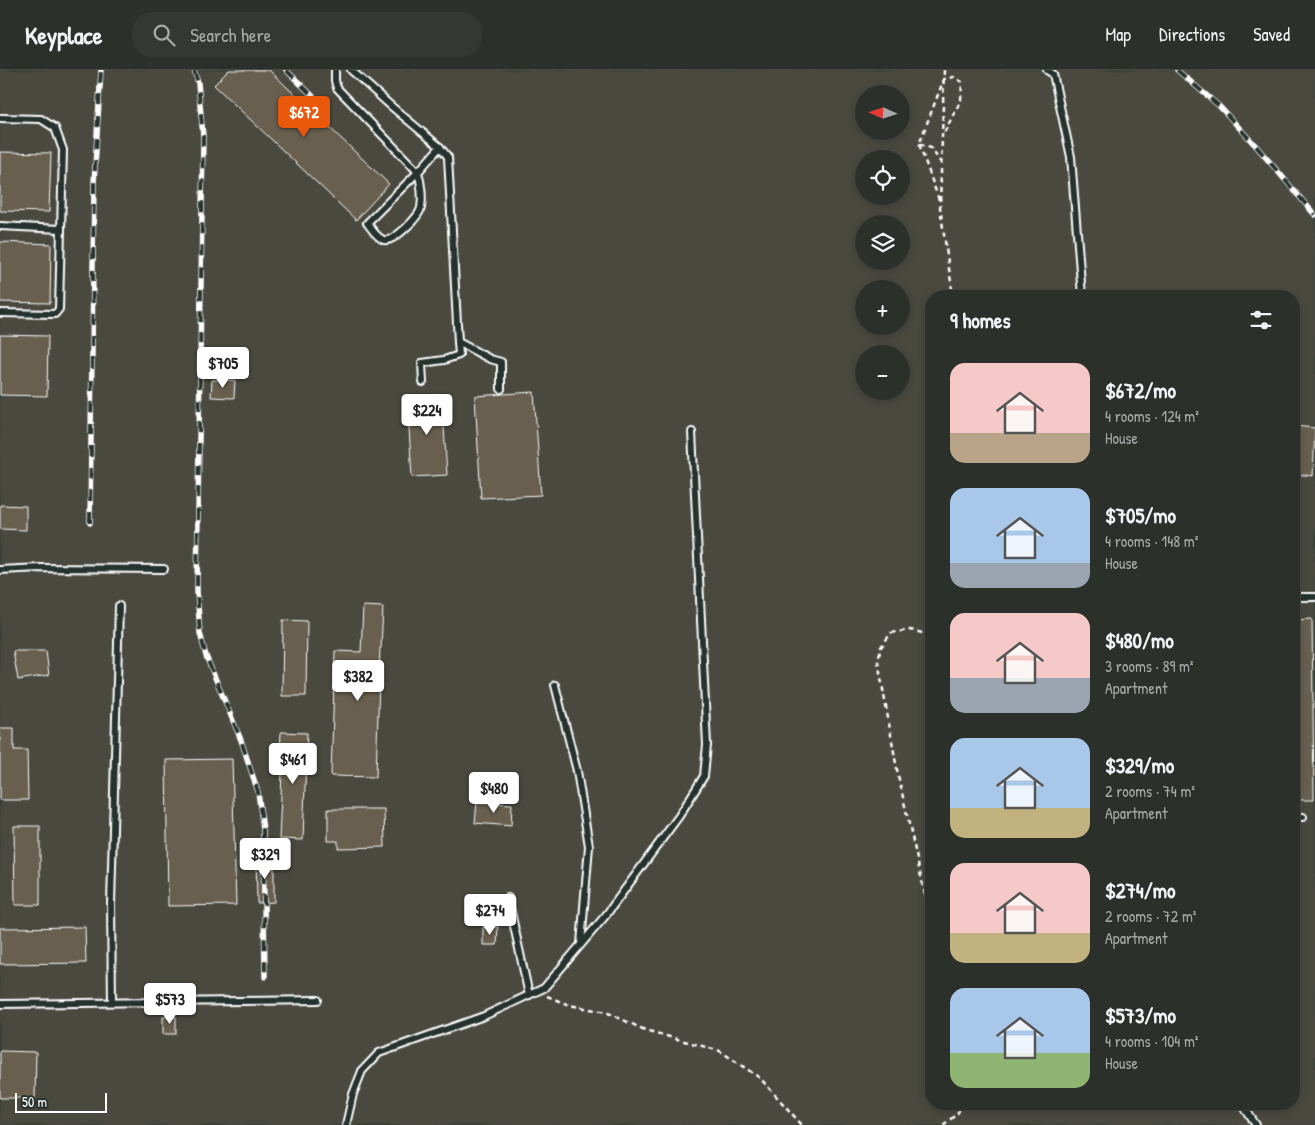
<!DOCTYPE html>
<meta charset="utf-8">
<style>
:root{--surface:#2c302a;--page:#343832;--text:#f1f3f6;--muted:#a6a9a8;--line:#484b47;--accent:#ea580c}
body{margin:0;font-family:"Patrick Hand",sans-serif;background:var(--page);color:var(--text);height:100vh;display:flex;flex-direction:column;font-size:19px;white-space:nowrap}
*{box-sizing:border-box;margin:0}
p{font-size:16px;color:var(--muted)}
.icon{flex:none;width:28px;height:28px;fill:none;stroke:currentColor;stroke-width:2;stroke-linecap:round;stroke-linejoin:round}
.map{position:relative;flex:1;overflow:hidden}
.drawer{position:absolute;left:925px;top:220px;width:375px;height:820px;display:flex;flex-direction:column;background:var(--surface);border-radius:20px;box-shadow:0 2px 8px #0003,0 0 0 1px var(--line)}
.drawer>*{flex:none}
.needle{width:32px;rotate:273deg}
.fabs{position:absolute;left:855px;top:15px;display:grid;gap:10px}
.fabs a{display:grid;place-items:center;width:55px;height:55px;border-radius:50%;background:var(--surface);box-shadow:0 2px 8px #0003,0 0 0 1px var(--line);font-size:25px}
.scale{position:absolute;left:15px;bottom:12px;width:92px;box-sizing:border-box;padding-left:5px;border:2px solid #fff;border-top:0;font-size:14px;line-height:18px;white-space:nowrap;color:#fff;-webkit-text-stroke:4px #26332d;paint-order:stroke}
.price{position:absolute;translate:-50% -42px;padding:0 11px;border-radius:5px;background:#fff;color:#222;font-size:16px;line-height:32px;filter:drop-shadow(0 1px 2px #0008)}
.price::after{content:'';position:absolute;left:50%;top:30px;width:15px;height:11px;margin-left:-8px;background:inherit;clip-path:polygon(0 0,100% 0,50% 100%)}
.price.on{background:var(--accent);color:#fff}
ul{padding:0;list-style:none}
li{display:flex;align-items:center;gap:15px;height:125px;padding:0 25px}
li span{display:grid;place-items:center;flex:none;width:140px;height:100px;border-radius:15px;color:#555}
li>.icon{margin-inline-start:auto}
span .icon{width:60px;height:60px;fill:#fffc;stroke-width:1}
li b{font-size:21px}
h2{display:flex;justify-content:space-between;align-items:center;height:60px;padding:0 25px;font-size:21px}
header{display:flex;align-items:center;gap:30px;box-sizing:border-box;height:70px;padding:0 25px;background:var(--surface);border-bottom:1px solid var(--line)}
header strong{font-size:24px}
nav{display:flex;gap:28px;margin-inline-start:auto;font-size:18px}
.search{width:350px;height:45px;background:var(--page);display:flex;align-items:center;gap:12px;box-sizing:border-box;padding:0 18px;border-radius:20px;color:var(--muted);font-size:19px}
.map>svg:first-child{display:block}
.built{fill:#48493f;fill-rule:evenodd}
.building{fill:#675e50;stroke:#fff}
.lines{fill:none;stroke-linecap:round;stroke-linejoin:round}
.lane-casing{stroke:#fff;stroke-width:10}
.path{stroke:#fff;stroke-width:2.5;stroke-dasharray:5 4;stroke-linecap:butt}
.lane{stroke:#26332d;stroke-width:6}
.rail-casing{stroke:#fff;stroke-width:5.5}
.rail{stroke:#26332d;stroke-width:4;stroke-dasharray:11;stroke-linecap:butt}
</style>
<header>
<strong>Keyplace</strong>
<div class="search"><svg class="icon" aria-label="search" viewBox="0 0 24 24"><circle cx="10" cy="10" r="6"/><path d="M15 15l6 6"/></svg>Search here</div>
<nav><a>Map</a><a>Directions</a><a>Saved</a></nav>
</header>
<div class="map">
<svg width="1315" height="1055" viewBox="0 0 1315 1055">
<rect width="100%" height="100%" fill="#3a4038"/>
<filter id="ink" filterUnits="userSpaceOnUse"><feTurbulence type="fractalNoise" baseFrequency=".02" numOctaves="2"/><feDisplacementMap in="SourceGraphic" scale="10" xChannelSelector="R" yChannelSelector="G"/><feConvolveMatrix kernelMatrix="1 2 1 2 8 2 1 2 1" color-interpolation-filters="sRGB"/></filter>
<g filter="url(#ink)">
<!-- built -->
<path class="built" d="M0,0H1315V1055H0ZM864,24H901V61H864ZM864,89H901V126H864ZM864,154H901V191H864ZM864,219H901V256H864ZM931,226H1294V1034H931ZM864,284H901V321H864Z"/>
<!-- building -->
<g class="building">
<path d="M229,0H269L389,114L356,150L214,15Z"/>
<path d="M0,82L51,83L49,142L0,141Z"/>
<path d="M0,172L51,174L50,233L0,232Z"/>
<path d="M0,265L48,266L47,326L0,325Z"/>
<path d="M212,310H235L234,328L211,327Z"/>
<path d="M534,322L541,425L481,428L475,326Z"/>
<path d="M442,325L447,405L412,407L407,327Z"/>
<path d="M1294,356L1315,358L1313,406L1294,404Z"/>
<path d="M0,435L26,436V460L0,459Z"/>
<path d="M363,536L383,537L381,578H380L376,707L331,706L335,581L361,582Z"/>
<path d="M1312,549L1314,730H1294V550Z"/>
<path d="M283,550L307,551L306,626H282Z"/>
<path d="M13,581H46L49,605L18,610Z"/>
<path d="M0,658H14V680H27L28,730H0Z"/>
<path d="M281,662L307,663L303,770L279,769L283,682H280Z"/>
<path d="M232,689L236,835L168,836L166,690Z"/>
<path d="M477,732L512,734L511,756L475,753Z"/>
<path d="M328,739H384L385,777L338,778V771H328Z"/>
<path d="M14,756H40V835H15Z"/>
<path d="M274,787V832L257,833L256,788Z"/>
<path d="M85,857L86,893L0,894V858Z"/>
<path d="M483,857H498L497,875H483Z"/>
<rect x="163" y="947" width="13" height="17"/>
<path d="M0,981L36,982L35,1028H0Z"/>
</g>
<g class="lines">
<defs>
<g id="lane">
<path d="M335,0V11L337,18L418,102C421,113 423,126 421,138C419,147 393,173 384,170C377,168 371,158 367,153L418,102L440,77"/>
<path d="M351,0L391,36L440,77L448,87L458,272L490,289L501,292V319"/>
<path d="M1047,0L1053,4L1071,87L1082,226"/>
<path d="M0,48L41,49L55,58L63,80L59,239L55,244L0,243"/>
<path d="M0,156L61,159"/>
<path d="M423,312L422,293L444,290L459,285L458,272"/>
<path d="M0,500L41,498L164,499"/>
<path d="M1294,527H1315"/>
<path d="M555,615L577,701L589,776L581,874"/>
<path d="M1294,747H1303"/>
<path d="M508,828L529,925"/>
<path d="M112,932L111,834L119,536"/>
<path d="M0,934L318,930"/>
<path d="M1242,1034L1256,1055"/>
<path d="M346,1055L353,1024L362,1001L379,983L484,946L544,918L606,845L679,746L704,706L707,675L692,362"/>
</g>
</defs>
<!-- lane casing -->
<use href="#lane" class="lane-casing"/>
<!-- path -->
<g class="path">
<path d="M944,0L940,137L953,226"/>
<path d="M919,74L931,78L941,93"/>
<path d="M939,130L919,74L944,9L954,7L962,12L961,30L943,65"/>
<path d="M931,565L910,560L891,563L881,577L878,591L898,705L931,851"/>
<path d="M547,926L569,935L606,942L645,960L720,981L760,1008L802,1055"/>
<path d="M943,1055L957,1044L963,1034"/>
</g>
<!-- lane -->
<use href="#lane" class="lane"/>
<defs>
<g id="rail">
<path d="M194,0L198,13L203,66L197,521L200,563L206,586L241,670L258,722L263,760L265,907"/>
<path d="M286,0L319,32"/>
<path d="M1177,0L1219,36L1256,76L1315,145"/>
<path d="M90,453L94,113L101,0"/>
</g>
</defs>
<!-- rail casing -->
<use href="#rail" class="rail-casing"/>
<!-- rail -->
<use href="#rail" class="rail"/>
</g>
</g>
</svg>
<div class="fabs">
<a><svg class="needle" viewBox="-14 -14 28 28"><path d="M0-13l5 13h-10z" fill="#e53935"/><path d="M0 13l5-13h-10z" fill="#a6a9a8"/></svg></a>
<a><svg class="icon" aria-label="locate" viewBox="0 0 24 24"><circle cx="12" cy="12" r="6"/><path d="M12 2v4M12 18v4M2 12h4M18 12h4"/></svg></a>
<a><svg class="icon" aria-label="layers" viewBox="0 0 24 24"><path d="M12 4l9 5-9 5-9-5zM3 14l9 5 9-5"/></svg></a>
<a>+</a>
<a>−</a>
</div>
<div class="scale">50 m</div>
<b class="price on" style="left:304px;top:68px">$672</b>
<b class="price" style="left:223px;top:319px">$705</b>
<b class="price" style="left:427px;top:366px">$224</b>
<b class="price" style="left:358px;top:632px">$382</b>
<b class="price" style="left:293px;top:715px">$461</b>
<b class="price" style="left:494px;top:744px">$480</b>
<b class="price" style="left:265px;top:810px">$329</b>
<b class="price" style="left:490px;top:866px">$274</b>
<b class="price" style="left:170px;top:955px">$573</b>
<section class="drawer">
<h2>9 homes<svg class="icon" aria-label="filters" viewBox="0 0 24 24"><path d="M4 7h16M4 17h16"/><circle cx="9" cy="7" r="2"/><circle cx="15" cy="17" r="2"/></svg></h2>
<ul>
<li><span style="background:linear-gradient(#f6c9c9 70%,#b9a48a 0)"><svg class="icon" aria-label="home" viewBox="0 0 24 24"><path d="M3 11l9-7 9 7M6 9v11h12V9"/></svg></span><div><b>$672/mo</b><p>4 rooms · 124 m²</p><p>House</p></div></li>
<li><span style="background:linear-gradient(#a9c7e8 75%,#9aa5b1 0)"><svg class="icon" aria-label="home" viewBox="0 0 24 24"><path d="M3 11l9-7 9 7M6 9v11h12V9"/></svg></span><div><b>$705/mo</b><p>4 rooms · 148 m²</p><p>House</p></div></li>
<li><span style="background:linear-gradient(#f6c9c9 65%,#9aa5b1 0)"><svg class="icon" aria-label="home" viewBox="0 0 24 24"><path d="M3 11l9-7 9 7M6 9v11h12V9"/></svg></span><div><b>$480/mo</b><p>3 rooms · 89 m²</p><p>Apartment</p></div></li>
<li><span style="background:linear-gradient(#a9c7e8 70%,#c2b280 0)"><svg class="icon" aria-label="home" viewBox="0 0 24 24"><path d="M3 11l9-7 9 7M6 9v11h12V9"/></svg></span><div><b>$329/mo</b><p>2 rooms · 74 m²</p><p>Apartment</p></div></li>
<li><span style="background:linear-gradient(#f6c9c9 70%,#c2b280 0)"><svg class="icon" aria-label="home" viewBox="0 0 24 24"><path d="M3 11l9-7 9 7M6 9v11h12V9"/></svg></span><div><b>$274/mo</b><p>2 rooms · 72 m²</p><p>Apartment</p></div></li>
<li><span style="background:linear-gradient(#a9c7e8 65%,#8fb573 0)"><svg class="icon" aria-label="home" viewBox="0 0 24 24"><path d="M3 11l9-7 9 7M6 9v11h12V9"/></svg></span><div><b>$573/mo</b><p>4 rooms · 104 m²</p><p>House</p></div></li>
</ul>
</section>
</div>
